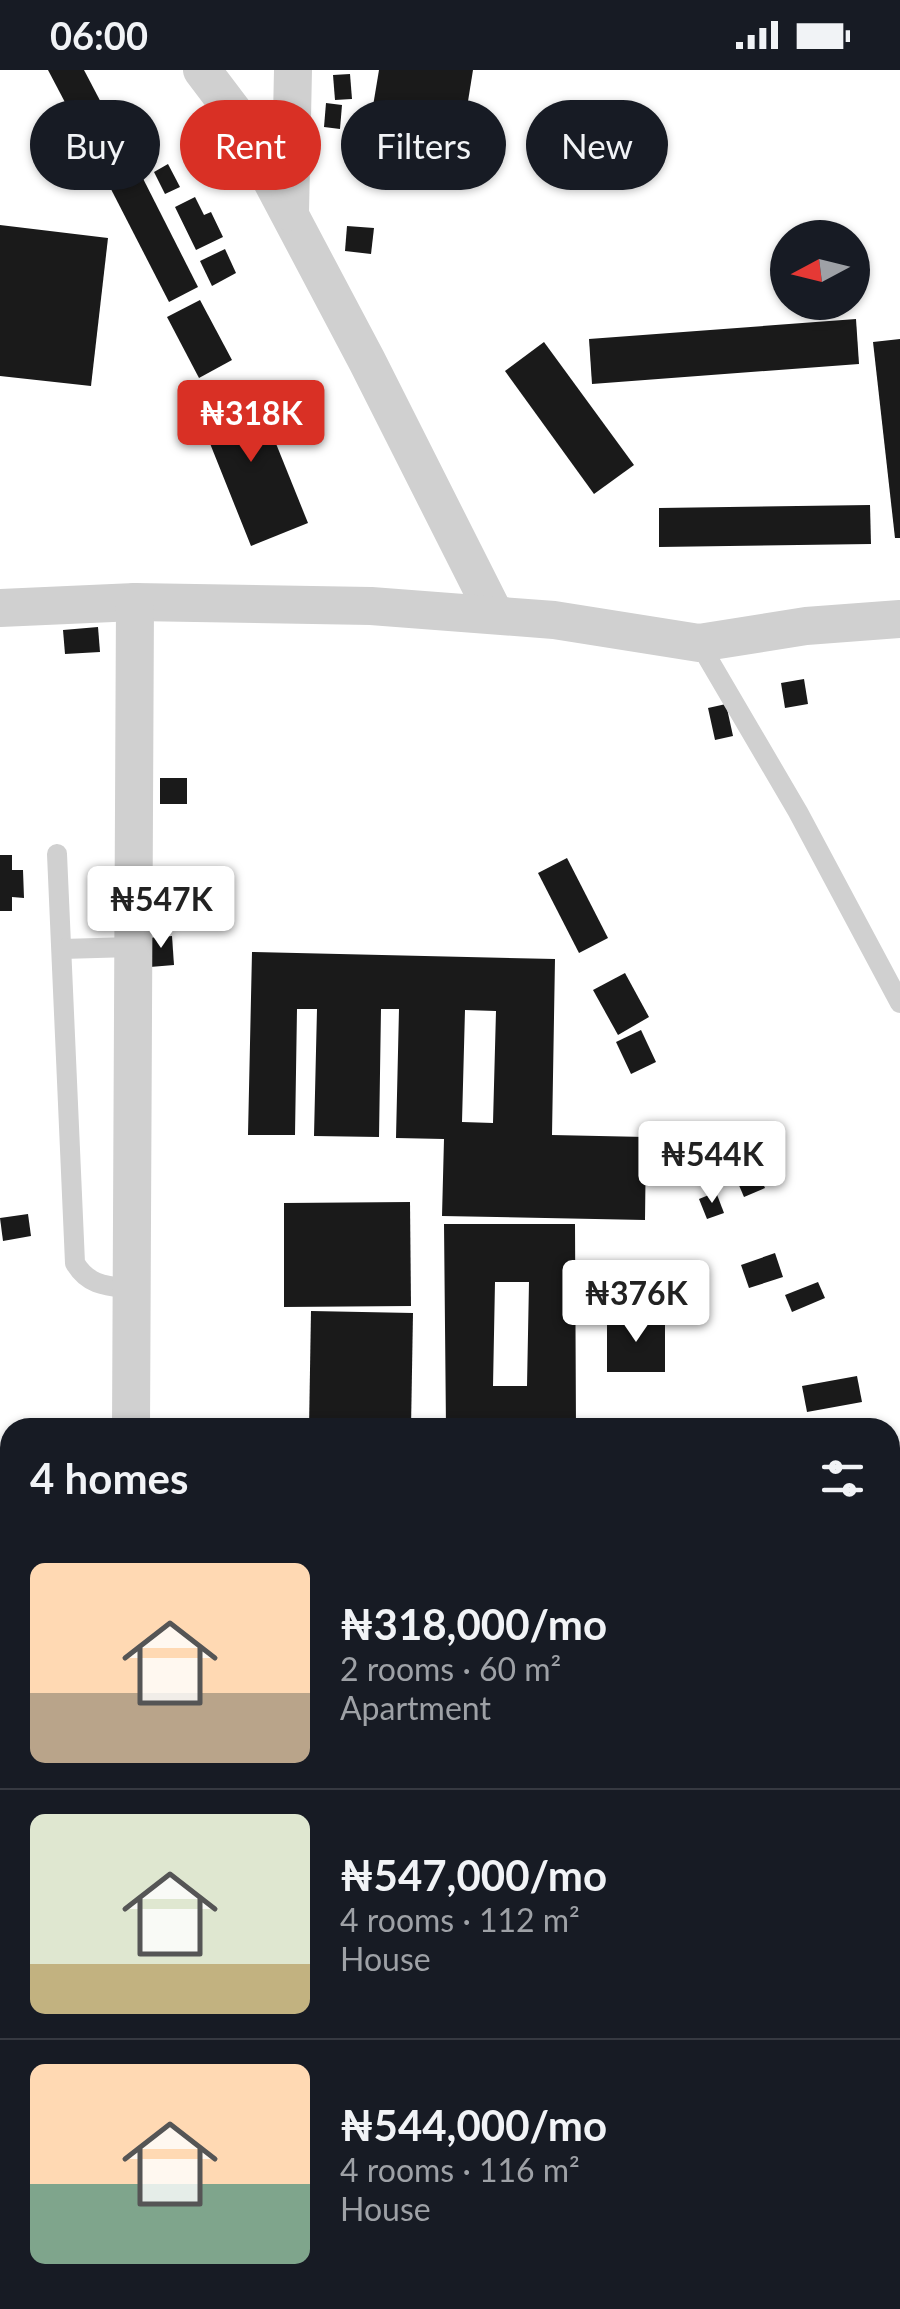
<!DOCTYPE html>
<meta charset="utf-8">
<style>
:root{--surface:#171b24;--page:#242831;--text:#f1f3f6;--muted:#9ea1a6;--line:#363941;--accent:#d93025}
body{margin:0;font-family:Lato,sans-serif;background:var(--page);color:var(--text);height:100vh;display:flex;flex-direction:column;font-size:38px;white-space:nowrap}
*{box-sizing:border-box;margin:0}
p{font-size:32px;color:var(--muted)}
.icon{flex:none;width:55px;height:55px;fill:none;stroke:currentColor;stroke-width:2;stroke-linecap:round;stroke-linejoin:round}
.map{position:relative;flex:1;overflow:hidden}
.drawer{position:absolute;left:0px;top:1348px;width:900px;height:892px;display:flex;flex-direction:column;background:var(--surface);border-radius:30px 30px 0 0;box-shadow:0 2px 8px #0004}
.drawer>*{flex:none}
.guide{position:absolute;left:30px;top:30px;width:840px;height:90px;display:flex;gap:20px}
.needle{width:65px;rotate:263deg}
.controls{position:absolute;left:770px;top:150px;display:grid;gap:20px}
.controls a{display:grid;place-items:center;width:100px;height:100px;border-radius:50%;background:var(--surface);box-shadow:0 2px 8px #0004;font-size:50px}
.price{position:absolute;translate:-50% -85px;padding:0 22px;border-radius:10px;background:#fff;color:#222;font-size:32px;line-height:65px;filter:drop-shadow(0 2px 5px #0008)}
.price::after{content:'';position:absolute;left:50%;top:60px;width:30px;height:22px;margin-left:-15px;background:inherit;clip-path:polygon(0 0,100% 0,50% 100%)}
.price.selected{background:var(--accent);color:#fff}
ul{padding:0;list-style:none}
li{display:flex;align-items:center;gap:30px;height:250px;padding:0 30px}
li+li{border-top:2px solid var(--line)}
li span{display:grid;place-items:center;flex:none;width:280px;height:200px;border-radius:15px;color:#555}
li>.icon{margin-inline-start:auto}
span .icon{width:120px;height:120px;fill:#fffc;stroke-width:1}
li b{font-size:42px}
h2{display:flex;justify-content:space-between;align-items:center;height:120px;padding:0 30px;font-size:42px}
.chip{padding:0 35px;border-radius:45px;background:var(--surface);box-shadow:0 2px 8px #0004;font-size:35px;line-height:90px}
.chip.selected{background:var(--accent);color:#fff}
.status{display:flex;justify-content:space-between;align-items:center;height:70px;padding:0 50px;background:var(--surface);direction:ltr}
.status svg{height:28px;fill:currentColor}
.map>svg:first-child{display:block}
.building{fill:#1a1a1a;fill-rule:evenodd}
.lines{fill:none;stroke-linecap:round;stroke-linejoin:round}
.service{stroke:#d0d0d0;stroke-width:20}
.minor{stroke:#d0d0d0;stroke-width:38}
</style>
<div class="status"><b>06:00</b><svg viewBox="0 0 49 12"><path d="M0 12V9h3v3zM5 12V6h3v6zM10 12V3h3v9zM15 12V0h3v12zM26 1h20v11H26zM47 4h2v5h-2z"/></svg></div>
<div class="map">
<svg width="900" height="2239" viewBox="0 0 900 2239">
<rect width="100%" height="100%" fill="#fff"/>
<!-- building -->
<g class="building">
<path d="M48,0H84L116,61L88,76Z"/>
<path d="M379,0H473L465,50L373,36Z"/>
<path d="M350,4L352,29L335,30L333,5Z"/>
<path d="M326,33L342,35L340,59L324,57Z"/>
<path d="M126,75L198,217L169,232L96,90Z"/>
<path d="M168,94L180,117L165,124L154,102Z"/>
<path d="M195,127L204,145L211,142L223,167L196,180L175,137Z"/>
<path d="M0,155L108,168L91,316L0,306Z"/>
<path d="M347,156L374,158L371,184L345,181Z"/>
<path d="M225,179L236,203L212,216L200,191Z"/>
<path d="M200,230L232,290L199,308L167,247Z"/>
<path d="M856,249L859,294L592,314L589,269Z"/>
<path d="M900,269V468H895L873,272Z"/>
<path d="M544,272L634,395L594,424L505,301Z"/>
<path d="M252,314L308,453L251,476L195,336Z"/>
<path d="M870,435L871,474L659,477V438Z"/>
<path d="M98,557L100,582L65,584L63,560Z"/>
<path d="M804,609L808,634L785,638L781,613Z"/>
<path d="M726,634L733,666L715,670L708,638Z"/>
<rect x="160" y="708" width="27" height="26"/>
<path d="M0,785H12V800H23L24,828L12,827V841H0Z"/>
<path d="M567,788L608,868L579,883L538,803Z"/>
<path d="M172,866L174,895L150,897L147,868Z"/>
<path d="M252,882L555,889L552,1065L646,1067L645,1150L442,1146L444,1069L396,1068L399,939H381L379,1067L314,1066L317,939H297L295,1065H248ZM465,940L496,941L493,1053L462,1052Z"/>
<path d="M625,903L649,947L618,965L593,920Z"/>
<path d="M641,960L656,992L631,1004L616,972Z"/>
<path d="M756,1098L765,1118L744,1127L735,1106Z"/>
<path d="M716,1122L724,1143L707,1149L699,1129Z"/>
<path d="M410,1132L411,1236L284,1237V1133Z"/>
<path d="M28,1144L31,1166L3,1171L0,1148Z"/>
<path d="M444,1154H575L576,1358H446ZM495,1212H529L527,1316H493Z"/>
<path d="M775,1183L783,1207L749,1218L741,1195Z"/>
<path d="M818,1212L825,1228L792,1242L785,1225Z"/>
<path d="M311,1241L413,1243L411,1358H309Z"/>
<rect x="607" y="1248" width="58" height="54"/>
<path d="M857,1306L862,1332L807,1342L802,1316Z"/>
<path d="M890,1633L900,1634V1739L890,1738Z"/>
<path d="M10,1779V1853L0,1854V1781Z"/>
<path d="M890,1788L900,1789V1894L890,1893Z"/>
<path d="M10,1886V1937L0,1939V1888Z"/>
<path d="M10,1954V1999L0,2002V1956Z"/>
<path d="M900,2043V2150L890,2151V2044Z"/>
<path d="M10,2190V2214L6,2215L1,2192Z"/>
<path d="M61,2230H89L90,2239H62Z"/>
<path d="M562,2230H630L660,2238L562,2239Z"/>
</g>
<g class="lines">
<!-- service -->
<g class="service">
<path d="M699,573L798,742L900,933"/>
<path d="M57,784L75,1193C88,1216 108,1216 132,1219"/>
<path d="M62,879L132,877"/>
</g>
<!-- minor -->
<g class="minor">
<path d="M202,0L239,49L367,291L495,545"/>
<path d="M290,142L293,0"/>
<path d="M0,538L135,532L371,536L554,550L699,573L806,556L900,549"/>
<path d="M131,1358L135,532"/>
<path d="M890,1496H900"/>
<path d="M0,1522L10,1521"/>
<path d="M890,1969L900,1967"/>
<path d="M310,2239V2230"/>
<path d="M738,2239V2230"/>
</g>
</g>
</svg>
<div class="controls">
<a><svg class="needle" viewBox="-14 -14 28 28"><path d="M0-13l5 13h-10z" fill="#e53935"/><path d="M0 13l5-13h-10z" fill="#9ea1a6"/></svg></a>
</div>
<b class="price selected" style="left:251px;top:395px">₦318K</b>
<b class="price" style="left:161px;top:881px">₦547K</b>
<b class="price" style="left:712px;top:1136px">₦544K</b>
<b class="price" style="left:636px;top:1275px">₦376K</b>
<div class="guide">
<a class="chip">Buy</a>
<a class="chip selected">Rent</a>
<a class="chip">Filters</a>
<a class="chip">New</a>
</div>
<section class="drawer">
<h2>4 homes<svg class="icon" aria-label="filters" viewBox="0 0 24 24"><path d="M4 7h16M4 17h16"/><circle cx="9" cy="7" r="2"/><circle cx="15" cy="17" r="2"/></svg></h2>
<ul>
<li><span style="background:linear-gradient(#ffd9b3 65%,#b9a48a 0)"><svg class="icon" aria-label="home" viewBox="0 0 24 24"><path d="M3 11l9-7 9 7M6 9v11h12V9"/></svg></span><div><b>₦318,000/mo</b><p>2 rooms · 60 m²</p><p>Apartment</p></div></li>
<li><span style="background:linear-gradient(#dfe7d0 75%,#c2b280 0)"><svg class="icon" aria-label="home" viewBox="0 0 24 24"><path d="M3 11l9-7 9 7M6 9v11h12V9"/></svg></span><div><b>₦547,000/mo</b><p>4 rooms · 112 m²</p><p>House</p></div></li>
<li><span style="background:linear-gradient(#ffd9b3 60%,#7fa58c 0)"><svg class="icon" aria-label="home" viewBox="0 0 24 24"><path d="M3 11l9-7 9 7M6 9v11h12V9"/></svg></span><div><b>₦544,000/mo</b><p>4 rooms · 116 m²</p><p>House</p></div></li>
</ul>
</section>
</div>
